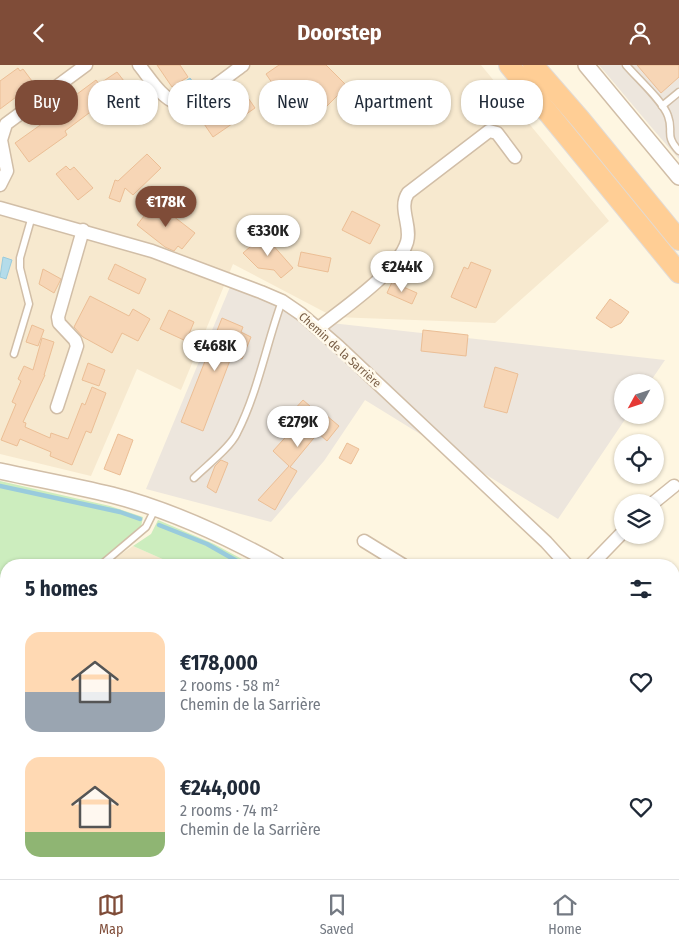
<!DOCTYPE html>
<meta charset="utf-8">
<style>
:root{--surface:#fff;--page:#f2f2f3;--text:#1f2937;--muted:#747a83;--line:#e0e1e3;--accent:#7f4c38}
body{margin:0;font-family:"Fira Sans Condensed",sans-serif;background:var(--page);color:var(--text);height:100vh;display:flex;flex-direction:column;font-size:19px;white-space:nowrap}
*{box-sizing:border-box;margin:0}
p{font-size:16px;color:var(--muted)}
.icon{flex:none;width:28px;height:28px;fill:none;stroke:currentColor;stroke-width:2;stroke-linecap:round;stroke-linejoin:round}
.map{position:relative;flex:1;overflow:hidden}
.side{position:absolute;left:0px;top:494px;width:680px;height:321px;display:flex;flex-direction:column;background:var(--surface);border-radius:20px 20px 0 0;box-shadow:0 1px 4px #0004}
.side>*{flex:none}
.hud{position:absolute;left:15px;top:15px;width:650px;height:45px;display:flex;gap:10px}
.needle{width:32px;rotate:230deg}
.controls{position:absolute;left:614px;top:309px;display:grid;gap:10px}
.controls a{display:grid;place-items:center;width:50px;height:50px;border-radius:50%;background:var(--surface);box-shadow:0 1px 4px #0004;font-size:25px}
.price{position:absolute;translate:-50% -42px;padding:0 11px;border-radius:18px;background:#fff;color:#222;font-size:16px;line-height:32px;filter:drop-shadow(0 1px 2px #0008)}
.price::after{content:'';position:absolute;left:50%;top:30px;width:15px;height:11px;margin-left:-8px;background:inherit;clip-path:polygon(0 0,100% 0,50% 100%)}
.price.on{background:var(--accent);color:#fff}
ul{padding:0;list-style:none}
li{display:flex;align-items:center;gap:15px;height:125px;padding:0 25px}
li span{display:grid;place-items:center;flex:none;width:140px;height:100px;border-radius:15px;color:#555}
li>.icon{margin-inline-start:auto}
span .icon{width:60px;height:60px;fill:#fffc;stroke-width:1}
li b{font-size:21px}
h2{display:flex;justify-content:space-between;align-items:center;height:60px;padding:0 25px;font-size:21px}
.tag{padding:0 18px;border-radius:20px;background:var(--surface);box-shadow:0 1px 4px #0004;font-size:18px;line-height:45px}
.tag.on{background:var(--accent);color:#fff}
header{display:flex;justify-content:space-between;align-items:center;height:65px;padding:0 25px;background:var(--accent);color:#fff;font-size:22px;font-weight:700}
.tabs{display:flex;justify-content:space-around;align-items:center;height:70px;border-top:1px solid var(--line);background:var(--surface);font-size:14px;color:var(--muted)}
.tabs a{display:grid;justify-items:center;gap:2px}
.tabs .on{color:var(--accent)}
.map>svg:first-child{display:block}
.residential{fill:#f7e9cf}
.industrial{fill:#ede6dd}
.green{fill:#ccedbe}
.water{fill:#b4dcea;stroke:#99cbdd}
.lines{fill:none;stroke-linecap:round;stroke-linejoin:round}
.stream{stroke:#99cbdd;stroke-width:4.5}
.building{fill:#f7d6b6;stroke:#ebbe95}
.service-casing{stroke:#d1bea7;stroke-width:9}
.minor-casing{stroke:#d1bea7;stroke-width:15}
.tertiary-casing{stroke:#d1bea7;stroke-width:18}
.trunk-casing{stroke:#e1dbd6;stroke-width:22}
.service{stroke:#fff;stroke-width:6}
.minor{stroke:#fff;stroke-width:12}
.tertiary{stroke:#fff;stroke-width:15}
.trunk{stroke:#ffce95;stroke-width:20}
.labels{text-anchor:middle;stroke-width:5;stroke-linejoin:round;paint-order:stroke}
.street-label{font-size:12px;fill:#785d45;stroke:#fff9ea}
</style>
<header><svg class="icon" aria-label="back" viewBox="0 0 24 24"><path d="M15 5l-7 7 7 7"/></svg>Doorstep<svg class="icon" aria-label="person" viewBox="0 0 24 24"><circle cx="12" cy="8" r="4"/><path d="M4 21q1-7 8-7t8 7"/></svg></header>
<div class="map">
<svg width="679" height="814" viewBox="0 0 679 814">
<rect width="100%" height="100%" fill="#fef6e1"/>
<!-- residential -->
<g class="residential">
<path d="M0,0H481L609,156L495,258L334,252L233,199L181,325L137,304L91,411L0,389Z"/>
<path d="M133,481L176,500H105Z"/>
<path d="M6,637V678L0,675V644Z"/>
</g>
<!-- industrial -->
<g class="industrial">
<path d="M599,0H679V94L658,70Z"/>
<path d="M230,222L331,258L665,295L650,317L622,318V350H628L558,454L365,335L324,396L271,457L146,424Z"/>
<path d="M679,576V639L674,632V579Z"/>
</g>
<!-- green -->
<g class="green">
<path d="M0,416L110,441L143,452L141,462L96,500H6V637L0,644Z"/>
<path d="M158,455L214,479L253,500H176L133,481L151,469Z"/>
<path d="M6,763V809H12L8,814H0V770Z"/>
<path d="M548,809H662L669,814H543Z"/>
</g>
<!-- water -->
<g class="water">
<path d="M190,13L195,20L178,32L173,25Z"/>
<path d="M3,192L12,195L6,214L0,212Z"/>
</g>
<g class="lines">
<!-- stream -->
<g class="stream">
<path d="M0,421L120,447L140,454"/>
<path d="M159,460L207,479L244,500"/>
</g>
</g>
<!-- building -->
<g class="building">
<path d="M157,0H180L188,12L172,22Z"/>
<path d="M279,0H326L347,21L326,42L321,37L308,50L283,24L279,28L266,9Z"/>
<path d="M637,0H679V12L661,28Z"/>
<path d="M18,3L20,6L23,4L32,16L25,22L27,24L0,44V16Z"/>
<path d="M117,7L124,16L107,29L109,33L65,66L67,70L29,97L15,78L67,41L65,38L96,15L99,19Z"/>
<path d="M242,24L255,43L213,72L200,53Z"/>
<path d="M147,89L161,103L133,130L125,123L120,137L109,133L115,115L118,116Z"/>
<path d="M66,101L70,105L74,102L93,123L78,135L56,109Z"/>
<path d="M155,137L195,168L182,184L178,181L174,186L165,182L137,160Z"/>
<path d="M352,146L380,160L370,179L342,165Z"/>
<path d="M264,170L293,203L281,213L274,205L258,203L243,188Z"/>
<path d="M301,187L331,193L328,207L298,201Z"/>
<path d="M471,197L491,205L476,243L451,232L464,202L468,204Z"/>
<path d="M115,199L146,214L139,229L108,214Z"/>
<path d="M43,204L61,214L54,228L39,219Z"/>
<path d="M392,217L417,228L412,239L387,228Z"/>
<path d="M90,231L129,251L133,244L150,254L138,276L122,268L112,288L83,272L74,262Z"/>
<path d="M610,234L629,247L621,258L611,263L596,253Z"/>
<path d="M169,245L194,257L186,276L160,264Z"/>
<path d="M222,253L243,262L241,267L251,272L242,294L232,290L203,366L181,357Z"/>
<path d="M32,260L44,265L38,281L26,277Z"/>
<path d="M423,265L468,270L466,291L421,286Z"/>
<path d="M42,273L54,277L44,310H45L23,357L26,358L25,362L50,373L51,368L68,374L82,338L85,340L92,322L106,328L91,368L86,366L72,400L50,391L51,387L20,374L17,381L1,375L16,339L12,337L21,316L18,314L24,301L33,305Z"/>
<path d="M88,298L105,305L99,321L82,315Z"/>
<path d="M495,302L518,309L507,348L484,342Z"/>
<path d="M303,335L318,348L320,345L339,361L327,376L318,368L290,402L297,406L275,445L258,435L289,401L273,386L301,355L292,347Z"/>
<path d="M118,369L133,375L120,410L104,404Z"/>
<path d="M347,378L359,384L351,399L339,393Z"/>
<path d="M221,395L228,398L216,428L207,422L215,401Z"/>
</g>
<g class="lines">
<defs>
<g id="service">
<path d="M626,0C637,13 663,36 668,51C674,67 664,70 679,86"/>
<path d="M662,41L679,27"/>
<path d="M14,289L29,239L20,203V193L32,151"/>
<path d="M194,413C206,401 230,383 237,368C258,327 266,280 282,236"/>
<path d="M101,500L146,462L155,444"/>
</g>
<g id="minor">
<path d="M139,0C149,12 161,33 177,38C191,42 230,9 243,0"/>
<path d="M0,120L7,106L1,75L6,59L86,0"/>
<path d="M0,143L152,186L261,227L282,236L301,249L339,282L546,477L567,500"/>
<path d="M319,263C343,243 398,207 407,177C412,161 398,143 408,128L489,66L497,68L515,92"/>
<path d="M57,342L77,281L75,275L59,258L58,252L83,165"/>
<path d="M653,438L674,421"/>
<path d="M364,476L403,500"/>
<path d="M591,500L622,468"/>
<path d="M674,653L679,659"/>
<path d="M674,729L678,735"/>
</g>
<g id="tertiary">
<path d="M586,0L679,112"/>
<path d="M0,406C37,414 75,421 112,430C171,445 226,471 278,500"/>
<path d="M674,780L679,782"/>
<path d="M674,807L679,812"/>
</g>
<g id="trunk">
<path d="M509,0L679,208"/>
<path d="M533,0L580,54L679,175"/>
</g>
</defs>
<!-- service casing -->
<use href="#service" class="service-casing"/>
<!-- minor casing -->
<use href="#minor" class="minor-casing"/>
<!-- tertiary casing -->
<use href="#tertiary" class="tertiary-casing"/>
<!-- trunk casing -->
<use href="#trunk" class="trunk-casing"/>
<!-- service -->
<use href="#service" class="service"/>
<!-- minor -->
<use href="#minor" class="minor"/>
<!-- tertiary -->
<use href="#tertiary" class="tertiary"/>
<!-- trunk -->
<use href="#trunk" class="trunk"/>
</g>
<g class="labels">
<!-- street labels -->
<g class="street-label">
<text transform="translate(340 285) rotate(42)" y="4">Chemin de la Sarrière</text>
</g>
</g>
</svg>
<div class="controls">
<a><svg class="needle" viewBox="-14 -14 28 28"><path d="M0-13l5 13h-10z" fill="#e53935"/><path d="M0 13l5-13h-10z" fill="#747a83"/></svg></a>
<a><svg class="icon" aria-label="locate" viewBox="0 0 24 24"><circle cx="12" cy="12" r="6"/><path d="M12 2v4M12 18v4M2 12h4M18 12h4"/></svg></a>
<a><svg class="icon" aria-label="layers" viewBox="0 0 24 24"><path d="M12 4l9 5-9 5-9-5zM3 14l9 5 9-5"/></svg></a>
</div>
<b class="price on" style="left:166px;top:163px">€178K</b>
<b class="price" style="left:268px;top:192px">€330K</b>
<b class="price" style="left:402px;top:228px">€244K</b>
<b class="price" style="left:215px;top:307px">€468K</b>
<b class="price" style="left:298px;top:383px">€279K</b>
<div class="hud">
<a class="tag on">Buy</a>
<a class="tag">Rent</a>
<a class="tag">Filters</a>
<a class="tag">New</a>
<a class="tag">Apartment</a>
<a class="tag">House</a>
</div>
<section class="side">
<h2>5 homes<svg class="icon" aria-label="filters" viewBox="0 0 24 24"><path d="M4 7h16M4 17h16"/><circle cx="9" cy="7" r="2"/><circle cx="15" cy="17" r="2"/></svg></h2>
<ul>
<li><span style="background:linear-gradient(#ffd9b3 60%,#9aa5b1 0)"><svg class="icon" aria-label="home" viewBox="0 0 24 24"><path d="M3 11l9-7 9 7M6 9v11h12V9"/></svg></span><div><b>€178,000</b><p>2 rooms · 58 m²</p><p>Chemin de la Sarrière</p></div><svg class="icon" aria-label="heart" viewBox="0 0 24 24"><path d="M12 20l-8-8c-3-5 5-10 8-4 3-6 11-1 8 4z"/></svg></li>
<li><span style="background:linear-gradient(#ffd9b3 75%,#8fb573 0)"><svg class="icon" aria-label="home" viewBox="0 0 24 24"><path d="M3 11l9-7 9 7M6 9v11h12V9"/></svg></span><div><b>€244,000</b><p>2 rooms · 74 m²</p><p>Chemin de la Sarrière</p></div><svg class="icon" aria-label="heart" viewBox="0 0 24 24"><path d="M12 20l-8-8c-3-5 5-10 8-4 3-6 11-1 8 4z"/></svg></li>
</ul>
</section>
</div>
<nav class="tabs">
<a class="on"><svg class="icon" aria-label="map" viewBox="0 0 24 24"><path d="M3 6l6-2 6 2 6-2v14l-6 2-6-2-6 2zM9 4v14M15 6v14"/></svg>Map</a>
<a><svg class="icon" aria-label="saved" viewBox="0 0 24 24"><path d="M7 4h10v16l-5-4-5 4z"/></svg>Saved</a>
<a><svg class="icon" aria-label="home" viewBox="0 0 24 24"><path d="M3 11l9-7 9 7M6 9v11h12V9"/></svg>Home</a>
</nav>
